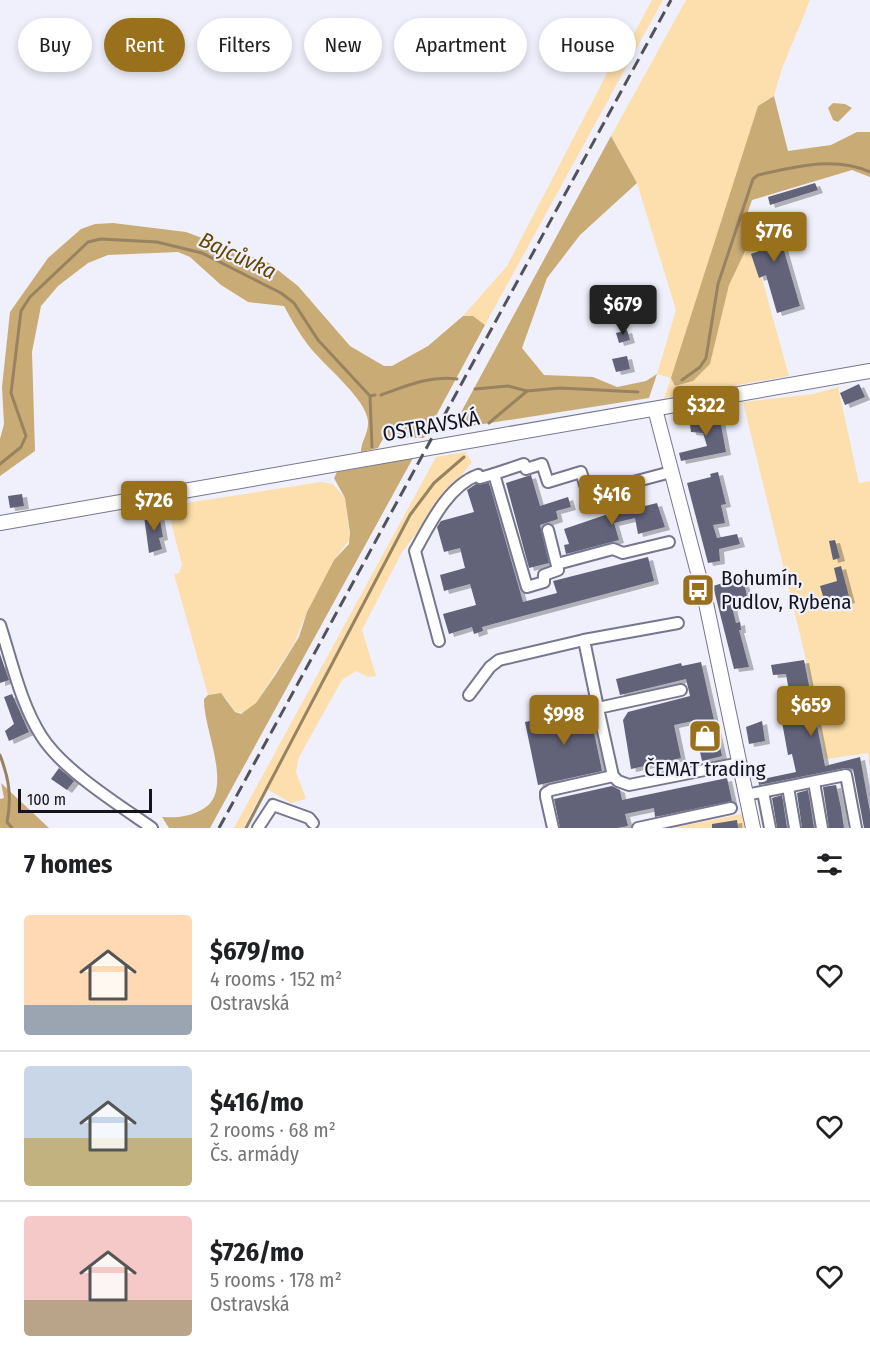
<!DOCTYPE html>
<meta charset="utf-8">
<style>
:root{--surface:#fff;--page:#f6f6f6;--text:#202124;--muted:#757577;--line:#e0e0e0;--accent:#99711d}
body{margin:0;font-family:"Fira Sans Condensed",sans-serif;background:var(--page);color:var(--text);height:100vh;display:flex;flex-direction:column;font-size:22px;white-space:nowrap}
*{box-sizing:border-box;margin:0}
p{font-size:20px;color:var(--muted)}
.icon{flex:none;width:33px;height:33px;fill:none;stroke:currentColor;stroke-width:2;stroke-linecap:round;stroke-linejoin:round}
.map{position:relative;height:828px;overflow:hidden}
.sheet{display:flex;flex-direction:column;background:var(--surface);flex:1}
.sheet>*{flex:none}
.banner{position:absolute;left:18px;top:18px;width:834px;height:54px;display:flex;gap:12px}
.scale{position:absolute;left:18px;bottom:15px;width:134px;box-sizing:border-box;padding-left:6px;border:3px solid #14141d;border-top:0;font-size:16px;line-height:21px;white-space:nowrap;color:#14141d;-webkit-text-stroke:4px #eff0fb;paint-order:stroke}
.price{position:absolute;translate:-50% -51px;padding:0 14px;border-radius:6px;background:var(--accent);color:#fff;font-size:20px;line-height:39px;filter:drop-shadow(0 2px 3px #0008)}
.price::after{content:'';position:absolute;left:50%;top:36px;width:18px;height:14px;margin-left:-9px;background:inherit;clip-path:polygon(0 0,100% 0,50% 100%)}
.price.current{background:#222;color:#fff}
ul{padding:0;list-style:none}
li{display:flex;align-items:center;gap:18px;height:150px;padding:0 24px}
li+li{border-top:2px solid var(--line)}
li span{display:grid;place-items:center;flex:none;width:168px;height:120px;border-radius:6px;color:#555}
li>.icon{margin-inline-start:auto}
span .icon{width:72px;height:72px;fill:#fffc;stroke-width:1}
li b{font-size:26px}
h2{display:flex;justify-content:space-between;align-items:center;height:72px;padding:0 24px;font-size:26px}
.pill{padding:0 21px;border-radius:27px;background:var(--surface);box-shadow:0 3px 9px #0003;font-size:21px;line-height:54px}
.pill.current{background:var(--accent);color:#fff}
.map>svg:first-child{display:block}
.green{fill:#fcdfac}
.forest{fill:#c9ab76}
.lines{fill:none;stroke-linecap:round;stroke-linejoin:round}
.stream{stroke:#988260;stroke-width:3}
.building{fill:#626279;filter:url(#shadow)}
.minor-casing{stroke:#76768f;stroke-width:14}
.major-casing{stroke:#76768f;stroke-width:16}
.minor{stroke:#fff;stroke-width:10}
.major{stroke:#fff;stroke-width:14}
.rail{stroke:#52525c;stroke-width:3;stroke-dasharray:12 6;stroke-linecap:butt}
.labels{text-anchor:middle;stroke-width:4.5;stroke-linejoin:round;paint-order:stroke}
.street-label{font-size:21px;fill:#14141d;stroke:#eff0fb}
.poi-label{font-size:21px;fill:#14141d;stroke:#eff0fb;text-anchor:start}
.water-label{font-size:22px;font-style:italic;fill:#644700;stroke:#eff0fb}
</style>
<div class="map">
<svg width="870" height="828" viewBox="0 0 870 828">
<defs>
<filter id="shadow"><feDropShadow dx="5" dy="3" stdDeviation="0" flood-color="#0004"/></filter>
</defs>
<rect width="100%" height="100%" fill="#eff0fb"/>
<!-- green -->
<g class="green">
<path d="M652,0H663L485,325L473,316H463L507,266L614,60L622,56Z"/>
<path d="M686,0H810L781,71L774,96L758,106L675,386L693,381L710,364L729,285L751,239L789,376L664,398L671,378L657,374L676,310L637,183L611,136Z"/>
<path d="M838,387L859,483L870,481V768L868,753L826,759L804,651L743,402L814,394Z"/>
<path d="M465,452L472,462L402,552L362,630L376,676L368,677L356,671L342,680L299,757L296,772L306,799L291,803L265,788L243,828H234L436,457Z"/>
<path d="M321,482L333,484L345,498L350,539L334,560L307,612L294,644L256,703L246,713L235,712L226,698L217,693L208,695L174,574L179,573L182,565L167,506Z"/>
<path d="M742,814L745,828H672Z"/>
</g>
<!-- forest -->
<g class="forest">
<path d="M774,96L788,151L831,145L857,132H870V177L852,170L752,200L745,220L751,239L729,285L710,364L693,381L675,386L671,378L758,106Z"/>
<path d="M833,103L845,104L852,108L838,122L833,120L828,108Z"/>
<path d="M611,136L637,183L580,235L547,278L522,348L544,375L593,377L617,387L646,381L657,374L649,398L452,429Z"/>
<path d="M113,223L186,232L269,263L298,286L350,346L384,366H392L428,346L463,316H473L485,325L424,438L384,437L378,448L361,452C361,441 369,433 368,421C366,398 322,364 308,345C299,333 291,319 284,306L248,302L221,285L190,257L178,252L108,255L88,263L58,286L41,306L32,352L35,451L0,476V439L4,424L2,387L10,312L48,258L81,229L95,224Z"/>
<path d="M413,458L210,828H169L162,817C177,818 189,817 203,809C235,791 203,729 204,699L208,695L221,693L235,712L241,714L256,703L276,674L299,637L307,612L334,560L349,544L350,533L345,498L334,478L337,472Z"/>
<path d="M1,783L49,828H0V799L4,798Z"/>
</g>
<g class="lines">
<!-- stream -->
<g class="stream">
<path d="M682,380L700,367L706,358L718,284L753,179L758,175C795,167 834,156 870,172"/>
<path d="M475,389L508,386L527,391L560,388L638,392"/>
<path d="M381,395C406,386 431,375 457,379"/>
<path d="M370,396L372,447"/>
<path d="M489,423L527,391"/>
<path d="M0,464L21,447L26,436L11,393L21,311L30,297L88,242L101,239L157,242L202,253L281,293L294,303L318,340L370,396L375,395"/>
<path d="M0,755C9,779 12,797 7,822L12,828"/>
<path d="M246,828L410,515L434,483L464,457"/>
</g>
</g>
<!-- building -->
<g class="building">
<path d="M815,183L818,190L770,205L768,197Z"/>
<path d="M773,213L800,306L777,313L766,275L759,278L751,254L759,251L750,220Z"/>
<path d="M627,330L630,340L619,343L616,333Z"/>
<path d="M627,356L630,369L616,372L612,359Z"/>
<path d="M859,384L865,397L845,405L840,393Z"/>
<path d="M719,414L726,452L681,461L679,453L707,446L703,433L691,432L689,418Z"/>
<path d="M718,472L726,504L721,505L725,523L713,525L717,538L737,534L740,544L719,549L720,561L708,563L687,483L711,477L710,474Z"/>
<path d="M531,475L540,506L568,497L571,507L556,511L558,519L540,525L549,563L529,568L506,483Z"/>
<path d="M489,483L523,602L557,593L553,581L648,557L654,581L504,621L482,627L483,631L474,634L472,627L449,634L443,614L476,605L470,584L444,591L440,575L465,568L460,548L444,552L437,527L441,521L474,512L467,490L476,484Z"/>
<path d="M22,494L24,506L10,508L8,496Z"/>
<path d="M625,494L629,510L657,503L665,527L638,534L635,518L614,523L619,540L566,554L564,545L569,544L564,529L617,511L613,497Z"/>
<path d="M159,514L163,537L159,538L162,549L149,553L144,516Z"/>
<path d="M835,540L840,558L833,560L829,541Z"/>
<path d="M841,566L850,600L826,606L820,586L837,581L834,568Z"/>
<path d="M743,577L747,597L732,599V607L736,623L740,622L741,630H739L749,667L734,669L713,586Z"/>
<path d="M0,654L9,680L0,683Z"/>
<path d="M804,660L825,766L860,757L870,812V828H864L853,769L845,768L759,785L758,780L796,772L792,754L788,755L782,722L794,720L786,674L773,675L771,665Z"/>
<path d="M701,662L722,756L702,761L693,721L674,725L681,758L631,769L623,720L628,712L690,696L686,679L620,695L616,679L681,663L682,666Z"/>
<path d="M12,694L29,732L9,741L5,731L14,724L4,697Z"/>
<path d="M589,708L602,771L538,785L525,722Z"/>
<path d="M762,721L765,741L749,744L746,727Z"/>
<path d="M59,768L74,781L67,790L51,779Z"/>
<path d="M727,778L732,801L655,817L654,808L625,814L628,826L617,828H560L554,799L612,786L620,790L622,800Z"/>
<path d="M836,785L841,808L844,828H829L823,787Z"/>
<path d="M808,790L814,828H802L797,793Z"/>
<path d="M782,795L787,828H777L772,798Z"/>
<path d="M737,820L738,828H712V824Z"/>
</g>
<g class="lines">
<defs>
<g id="minor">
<path d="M548,530L558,570L544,575V582L527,587L494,474L524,464L526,469L542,464L548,482L581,472L588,494L671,472"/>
<path d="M557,564L613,549L623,553L669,542"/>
<path d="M0,625C12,662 21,705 42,737C63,770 119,805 152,828"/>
<path d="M439,641L415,551C430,524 448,486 478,475L480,478L494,474"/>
<path d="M469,695L490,667L499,660L584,640"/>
<path d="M598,708L584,640L678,623"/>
<path d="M613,776L598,708L681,690"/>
<path d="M814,782L822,828"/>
<path d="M788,787L795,828"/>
<path d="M763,792L770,828"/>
<path d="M746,795L846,775L856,828"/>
<path d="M258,828L273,805L309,818L313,823"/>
<path d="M553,828L546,797V793L551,790L613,776L618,781L629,785L740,763"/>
<path d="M638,828L731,808"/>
</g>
<g id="major">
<path d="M655,409L706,603L753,828"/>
<path d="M0,523L870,371"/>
</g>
</defs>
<!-- minor casing -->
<use href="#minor" class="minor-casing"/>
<!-- major casing -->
<use href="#major" class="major-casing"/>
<!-- minor -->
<use href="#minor" class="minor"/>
<!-- major -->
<use href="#major" class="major"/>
<!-- rail -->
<path class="rail" d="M219,828L671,0"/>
</g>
<!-- icons -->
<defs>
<symbol id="bus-square" viewBox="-11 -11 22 22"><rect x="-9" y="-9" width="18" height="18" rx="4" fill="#99711d" stroke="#eff0fb"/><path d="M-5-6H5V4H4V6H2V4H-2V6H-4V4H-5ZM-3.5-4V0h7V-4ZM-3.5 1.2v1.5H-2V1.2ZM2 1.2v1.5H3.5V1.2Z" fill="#fff"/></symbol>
<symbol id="shop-square" viewBox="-11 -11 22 22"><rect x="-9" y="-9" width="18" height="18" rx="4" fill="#99711d" stroke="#eff0fb"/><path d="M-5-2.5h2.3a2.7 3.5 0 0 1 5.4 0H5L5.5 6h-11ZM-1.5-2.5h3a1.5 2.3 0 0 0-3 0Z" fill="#fff"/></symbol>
</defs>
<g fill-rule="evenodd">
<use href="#bus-square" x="679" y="571" width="38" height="38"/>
<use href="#shop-square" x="686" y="717" width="38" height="38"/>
</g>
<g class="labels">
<!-- street labels -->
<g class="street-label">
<text transform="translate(431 426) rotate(-10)" y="7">OSTRAVSKÁ</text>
</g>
<!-- poi labels -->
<g class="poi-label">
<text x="721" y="585">Bohumín,<tspan x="721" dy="24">Pudlov, Rybena</tspan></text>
<text x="705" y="776" text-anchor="middle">ČEMAT trading</text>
</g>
<!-- water labels -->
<g class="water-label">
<text transform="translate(238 255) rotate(25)" y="8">Bajcůvka</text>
</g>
</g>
</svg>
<div class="scale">100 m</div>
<b class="price" style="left:774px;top:263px">$776</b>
<b class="price current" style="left:623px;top:336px">$679</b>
<b class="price" style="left:706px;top:437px">$322</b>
<b class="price" style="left:612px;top:526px">$416</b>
<b class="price" style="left:154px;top:532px">$726</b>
<b class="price" style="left:811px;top:737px">$659</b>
<b class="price" style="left:564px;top:746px">$998</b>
<div class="banner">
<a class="pill">Buy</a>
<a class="pill current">Rent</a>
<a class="pill">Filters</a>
<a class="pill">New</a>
<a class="pill">Apartment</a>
<a class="pill">House</a>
</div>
</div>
<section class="sheet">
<h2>7 homes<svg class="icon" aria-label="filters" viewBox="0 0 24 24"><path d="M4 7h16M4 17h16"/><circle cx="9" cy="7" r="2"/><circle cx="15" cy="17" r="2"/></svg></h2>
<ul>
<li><span style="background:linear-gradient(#ffd9b3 75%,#9aa5b1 0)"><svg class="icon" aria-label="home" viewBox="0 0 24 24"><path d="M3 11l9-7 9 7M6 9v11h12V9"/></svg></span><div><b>$679/mo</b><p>4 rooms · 152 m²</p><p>Ostravská</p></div><svg class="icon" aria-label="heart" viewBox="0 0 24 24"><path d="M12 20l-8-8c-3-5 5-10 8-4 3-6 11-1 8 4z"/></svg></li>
<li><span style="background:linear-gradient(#c9d6e8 60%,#c2b280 0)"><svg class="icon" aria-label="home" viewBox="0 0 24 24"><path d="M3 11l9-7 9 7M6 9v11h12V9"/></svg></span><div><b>$416/mo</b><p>2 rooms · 68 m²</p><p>Čs. armády</p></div><svg class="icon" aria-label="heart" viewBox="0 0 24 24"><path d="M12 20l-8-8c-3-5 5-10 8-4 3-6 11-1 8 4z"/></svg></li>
<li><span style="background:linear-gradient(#f6c9c9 70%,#b9a48a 0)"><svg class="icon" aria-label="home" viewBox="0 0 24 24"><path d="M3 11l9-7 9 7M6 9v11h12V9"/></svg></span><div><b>$726/mo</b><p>5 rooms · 178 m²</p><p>Ostravská</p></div><svg class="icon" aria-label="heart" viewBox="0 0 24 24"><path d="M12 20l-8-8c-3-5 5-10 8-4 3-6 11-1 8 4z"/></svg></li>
</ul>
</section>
